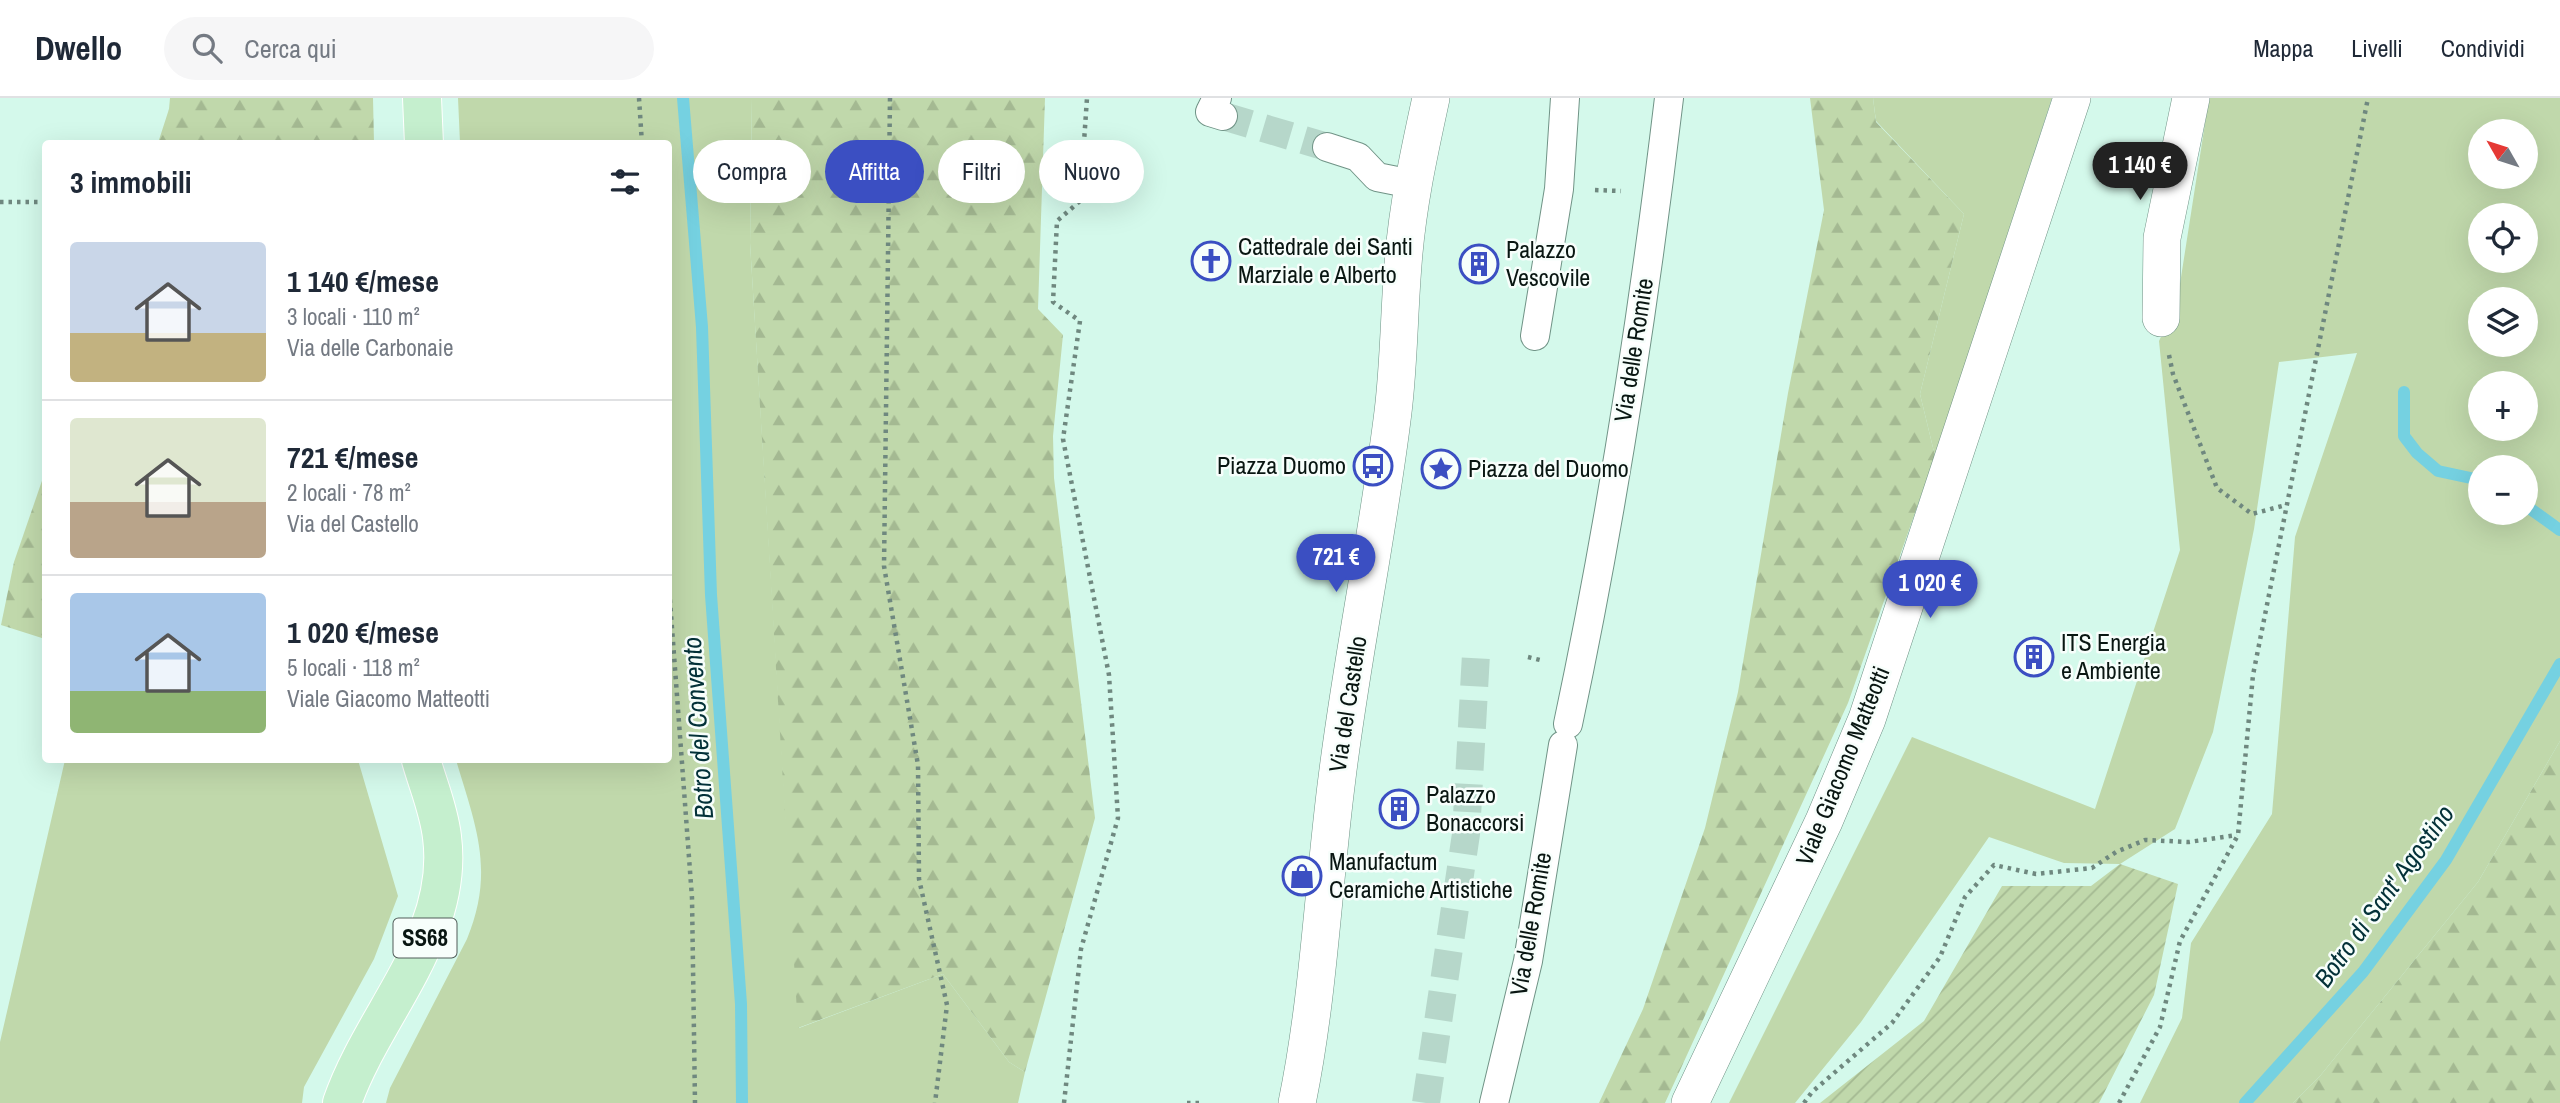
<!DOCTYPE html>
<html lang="it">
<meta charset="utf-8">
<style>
:root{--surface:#fff;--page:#f6f6f7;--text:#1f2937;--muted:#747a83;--line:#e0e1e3;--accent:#3b4fc2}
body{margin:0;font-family:"Archivo Narrow",sans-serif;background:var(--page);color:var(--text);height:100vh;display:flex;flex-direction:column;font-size:26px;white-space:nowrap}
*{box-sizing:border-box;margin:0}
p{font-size:23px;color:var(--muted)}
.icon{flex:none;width:38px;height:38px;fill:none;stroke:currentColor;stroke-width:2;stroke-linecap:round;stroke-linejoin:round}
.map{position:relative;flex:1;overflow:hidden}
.sheet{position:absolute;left:42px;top:42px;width:630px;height:623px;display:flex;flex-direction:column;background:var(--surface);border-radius:7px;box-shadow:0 7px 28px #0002}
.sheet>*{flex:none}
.hud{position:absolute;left:693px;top:42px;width:665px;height:63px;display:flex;gap:14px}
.needle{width:46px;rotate:309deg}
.controls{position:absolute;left:2468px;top:21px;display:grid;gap:14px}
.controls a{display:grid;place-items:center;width:70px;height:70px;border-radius:50%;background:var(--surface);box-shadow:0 7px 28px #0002;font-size:35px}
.price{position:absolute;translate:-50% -60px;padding:0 16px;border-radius:24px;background:var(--accent);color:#fff;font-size:23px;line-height:46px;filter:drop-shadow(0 2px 4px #0008)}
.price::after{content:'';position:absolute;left:50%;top:42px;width:21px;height:16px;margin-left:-10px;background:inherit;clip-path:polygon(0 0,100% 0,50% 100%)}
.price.active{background:#222;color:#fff}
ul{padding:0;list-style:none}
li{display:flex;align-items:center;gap:21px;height:175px;padding:0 28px}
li+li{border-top:2px solid var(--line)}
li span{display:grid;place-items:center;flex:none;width:196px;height:140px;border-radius:7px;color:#555}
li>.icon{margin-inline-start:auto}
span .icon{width:84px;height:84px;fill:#fffc;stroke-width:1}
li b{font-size:30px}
h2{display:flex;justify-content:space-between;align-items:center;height:84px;padding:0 28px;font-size:30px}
.chip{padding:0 24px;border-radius:32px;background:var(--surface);box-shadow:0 7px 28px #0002;font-size:24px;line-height:63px}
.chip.active{background:var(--accent);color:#fff}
header{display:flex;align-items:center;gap:42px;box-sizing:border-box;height:98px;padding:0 35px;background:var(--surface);border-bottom:2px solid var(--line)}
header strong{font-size:33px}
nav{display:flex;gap:38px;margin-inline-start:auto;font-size:24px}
.search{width:490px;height:63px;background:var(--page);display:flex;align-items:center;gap:18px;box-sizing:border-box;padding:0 24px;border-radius:38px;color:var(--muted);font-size:26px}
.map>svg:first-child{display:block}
.grass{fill:#c0d8ab;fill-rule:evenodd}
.forest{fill:url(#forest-firs)}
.garden{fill:url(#garden-furrows)}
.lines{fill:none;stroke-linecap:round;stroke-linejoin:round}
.stream{stroke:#75d1e1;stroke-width:12}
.pedestrian-tunnel{stroke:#b6d7ca;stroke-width:28;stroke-dasharray:28 14;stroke-linecap:butt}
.pedestrian-casing{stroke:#709386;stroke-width:30}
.minor-casing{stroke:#709386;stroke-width:38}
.primary-casing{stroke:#fff;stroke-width:40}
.path{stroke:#6f887f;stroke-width:4.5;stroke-dasharray:3.5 5;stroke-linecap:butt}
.pedestrian{stroke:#fff;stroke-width:28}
.minor{stroke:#fff;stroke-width:37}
.primary{stroke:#c5efce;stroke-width:38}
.labels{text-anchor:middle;stroke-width:5;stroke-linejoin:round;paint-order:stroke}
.shield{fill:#f7fefb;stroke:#505c58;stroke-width:2}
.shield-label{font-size:23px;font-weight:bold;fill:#091612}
.poi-label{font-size:24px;fill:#091612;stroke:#f7fefb;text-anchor:start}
.street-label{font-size:24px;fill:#091612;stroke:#f7fefb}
.water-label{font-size:26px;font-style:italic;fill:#033138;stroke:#f7fefb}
</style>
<header>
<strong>Dwello</strong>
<div class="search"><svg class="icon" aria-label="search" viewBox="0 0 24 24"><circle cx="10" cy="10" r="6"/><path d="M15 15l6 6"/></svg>Cerca qui</div>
<nav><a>Mappa</a><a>Livelli</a><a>Condividi</a></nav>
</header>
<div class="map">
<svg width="2560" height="1005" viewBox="0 0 2560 1005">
<defs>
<pattern id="forest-firs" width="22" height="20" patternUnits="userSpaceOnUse" patternTransform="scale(1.75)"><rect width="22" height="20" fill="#c0d8ab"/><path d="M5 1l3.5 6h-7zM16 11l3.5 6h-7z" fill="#a4b992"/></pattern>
<pattern id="garden-furrows" width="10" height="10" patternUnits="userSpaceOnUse" patternTransform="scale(1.75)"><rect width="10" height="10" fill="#c0d8ab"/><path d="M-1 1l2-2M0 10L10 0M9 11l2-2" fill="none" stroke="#a4b992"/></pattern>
</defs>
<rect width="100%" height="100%" fill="#d4f9eb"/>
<!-- grass -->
<g class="grass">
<path d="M458,0H752L750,145L799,930L943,876L1009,964L1025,974L1018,1005H386L390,990L467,841C495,772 476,729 456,662H668V46L460,45Z"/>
<path d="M1873,0H2052L1935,358L1920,296L1964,116L1876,23Z"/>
<path d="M2209,0H2560V643L2478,784L2320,978L2293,1005H2140L2182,920L2191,845L2272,716L2295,439L2357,255L2279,264L2254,431L2213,634L2175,731L2120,766L2064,765L1989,739L1861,924L1795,1005H1729L1912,639L2095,711L2180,452L2159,243L2177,205ZM2480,33H2525V79H2480ZM2480,117H2525V163H2480ZM2480,201H2525V247H2480ZM2480,285H2525V331H2480ZM2480,369H2525V415H2480Z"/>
<path d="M65,662H358L398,798L374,861L304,989L302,1005H0V944Z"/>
</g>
<!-- forest -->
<g class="forest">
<path d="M170,0H373L374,45H158L169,11Z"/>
<path d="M752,0H1045L1038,211L1063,237L1053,338L1054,380L1095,720L1025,974L1009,964L943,876L798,930L750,145Z"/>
<path d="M1810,0H1873L1876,24L1964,116L1920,296L1935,358L1848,605L1665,1005H1599L1643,911L1705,730L1738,594L1788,295L1824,112Z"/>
<path d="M45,374L46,541H45L1,527L14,464Z"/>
<path d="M2560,643V1005H2293L2320,978L2478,784Z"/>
</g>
<!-- garden -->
<path class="garden" d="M2120,766L2178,786L2154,897L2099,1005H1820L1924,923L2002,788H2091Z"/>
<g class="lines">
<!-- stream -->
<g class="stream">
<path d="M683,0L702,229L711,497L741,906L742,1005"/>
<path d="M2404,294V338L2417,355L2438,373L2480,382"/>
<path d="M2525,407L2560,432"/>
<path d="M2245,1005L2363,874L2446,762L2560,566"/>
</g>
<!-- pedestrian-tunnel -->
<g class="pedestrian-tunnel">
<path d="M1223,18L1327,49"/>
<path d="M1426,1005L1466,736L1476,556"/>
</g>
<defs>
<g id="pedestrian">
<path d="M1217,0L1210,14L1223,18"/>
<path d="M1327,49L1358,59L1377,79L1412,86"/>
<path d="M1535,238L1559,91L1565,0"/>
<path d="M1568,626C1612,419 1644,210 1669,0"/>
<path d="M1494,1005L1528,863L1563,647"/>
</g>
<g id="minor">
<path d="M2161,220L2162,140L2191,0"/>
<path d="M1297,1005C1319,898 1323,788 1337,680C1352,558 1378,437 1393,314C1399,265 1399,216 1403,167C1407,110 1419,55 1431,0"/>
<path d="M1690,1005L1824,723L1867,621L2072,0"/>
</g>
<g id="primary">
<path d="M422,0L424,46"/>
<path d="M342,1005C372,917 455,838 442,739C439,712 428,687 421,662"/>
</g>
</defs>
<!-- pedestrian casing -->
<use href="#pedestrian" class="pedestrian-casing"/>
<!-- minor casing -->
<use href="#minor" class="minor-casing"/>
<!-- primary casing -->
<use href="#primary" class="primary-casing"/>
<!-- path -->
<g class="path">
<path d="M639,0L642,46"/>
<path d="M890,0L884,468L918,667L919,781L947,907L935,1005"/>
<path d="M1595,92L1621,93"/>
<path d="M0,104H46"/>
<path d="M2169,257L2173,276L2217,390L2252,416L2286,407"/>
<path d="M668,476L692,800L695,1005"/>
<path d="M1528,559L1544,563"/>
<path d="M1064,1005L1081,851L1118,720L1109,577L1063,341L1080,223L1053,204L1057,123L1080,103L1087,0"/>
<path d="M1187,1005H1199"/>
<path d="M1804,1005L1812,994L1892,925L1940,859L1965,799L1994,767L2036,776L2092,770L2116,754L2145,742L2189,744L2237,737"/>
<path d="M2119,1005L2160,929L2180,843L2238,737L2253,577L2368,0"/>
</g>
<!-- pedestrian -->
<use href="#pedestrian" class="pedestrian"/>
<!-- minor -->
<use href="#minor" class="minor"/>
<!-- primary -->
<use href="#primary" class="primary"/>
</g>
<!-- icons -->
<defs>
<symbol id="church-ring" viewBox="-11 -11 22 22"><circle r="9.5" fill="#f7fefb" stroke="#3b4fc2" stroke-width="1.5"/><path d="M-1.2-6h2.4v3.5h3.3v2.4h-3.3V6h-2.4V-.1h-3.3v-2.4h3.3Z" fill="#3b4fc2"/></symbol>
<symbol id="building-ring" viewBox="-11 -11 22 22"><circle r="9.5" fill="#f7fefb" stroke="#3b4fc2" stroke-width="1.5"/><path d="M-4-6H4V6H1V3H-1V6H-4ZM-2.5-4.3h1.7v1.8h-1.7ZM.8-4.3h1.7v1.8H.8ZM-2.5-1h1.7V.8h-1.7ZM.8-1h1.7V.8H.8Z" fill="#3b4fc2"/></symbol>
<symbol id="bus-ring" viewBox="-11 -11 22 22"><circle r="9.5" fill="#f7fefb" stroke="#3b4fc2" stroke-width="1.5"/><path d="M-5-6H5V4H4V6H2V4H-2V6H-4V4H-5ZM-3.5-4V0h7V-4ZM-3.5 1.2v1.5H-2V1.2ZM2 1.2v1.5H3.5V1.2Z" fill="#3b4fc2"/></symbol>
<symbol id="sight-ring" viewBox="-11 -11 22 22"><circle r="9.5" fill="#f7fefb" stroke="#3b4fc2" stroke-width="1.5"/><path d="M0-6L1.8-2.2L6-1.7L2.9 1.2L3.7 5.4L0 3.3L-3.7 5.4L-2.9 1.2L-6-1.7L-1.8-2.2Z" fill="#3b4fc2"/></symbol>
<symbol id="shop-ring" viewBox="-11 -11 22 22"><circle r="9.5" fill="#f7fefb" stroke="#3b4fc2" stroke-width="1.5"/><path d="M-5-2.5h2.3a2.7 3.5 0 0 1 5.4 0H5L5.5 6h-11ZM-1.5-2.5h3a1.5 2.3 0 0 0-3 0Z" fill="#3b4fc2"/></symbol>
</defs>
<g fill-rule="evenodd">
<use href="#church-ring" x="1189" y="141" width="44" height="44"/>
<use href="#building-ring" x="1457" y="144" width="44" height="44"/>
<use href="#bus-ring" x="1351" y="346" width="44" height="44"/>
<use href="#sight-ring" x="1419" y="349" width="44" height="44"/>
<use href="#building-ring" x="2012" y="537" width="44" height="44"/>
<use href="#building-ring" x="1377" y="689" width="44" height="44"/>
<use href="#shop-ring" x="1280" y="756" width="44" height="44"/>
</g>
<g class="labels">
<!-- shield labels -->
<rect class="shield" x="393.5" y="820.5" width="63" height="39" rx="5"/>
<g class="shield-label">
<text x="425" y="848">SS68</text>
</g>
<!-- poi labels -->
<g class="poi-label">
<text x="1238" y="157">Cattedrale dei Santi<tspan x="1238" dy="28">Marziale e Alberto</tspan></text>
<text x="1506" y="160">Palazzo<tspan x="1506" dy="28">Vescovile</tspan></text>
<text x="1346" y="376" text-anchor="end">Piazza Duomo</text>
<text x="1468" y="379">Piazza del Duomo</text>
<text x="2061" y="553">ITS Energia<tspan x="2061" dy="28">e Ambiente</tspan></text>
<text x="1426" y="705">Palazzo<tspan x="1426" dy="28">Bonaccorsi</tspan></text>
<text x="1329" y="772">Manufactum<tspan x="1329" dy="28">Ceramiche Artistiche</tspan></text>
</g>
<!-- street labels -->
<g class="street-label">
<text transform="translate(1634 252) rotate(-81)" y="8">Via delle Romite</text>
<text transform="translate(1348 606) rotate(-81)" y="8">Via del Castello</text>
<text transform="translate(1843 668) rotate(-68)" y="8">Viale Giacomo Matteotti</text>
<text transform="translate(1531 826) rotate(-80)" y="8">Via delle Romite</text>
</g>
<!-- water labels -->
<g class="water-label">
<text transform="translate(698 630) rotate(-94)" y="9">Botro del Convento</text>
<text transform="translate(2384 798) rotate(-54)" y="9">Botro di Sant' Agostino</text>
</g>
</g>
</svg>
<div class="controls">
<a><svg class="needle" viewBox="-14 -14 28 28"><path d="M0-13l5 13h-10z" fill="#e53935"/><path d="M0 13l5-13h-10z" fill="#747a83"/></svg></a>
<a><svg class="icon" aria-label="locate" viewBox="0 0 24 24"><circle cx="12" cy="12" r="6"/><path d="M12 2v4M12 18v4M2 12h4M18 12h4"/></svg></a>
<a><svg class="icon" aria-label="layers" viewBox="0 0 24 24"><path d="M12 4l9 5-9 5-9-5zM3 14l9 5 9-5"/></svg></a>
<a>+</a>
<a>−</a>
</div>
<b class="price active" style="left:2140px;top:104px">1 140 €</b>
<b class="price" style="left:1336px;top:496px">721 €</b>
<b class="price" style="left:1930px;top:522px">1 020 €</b>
<div class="hud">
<a class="chip">Compra</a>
<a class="chip active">Affitta</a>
<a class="chip">Filtri</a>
<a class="chip">Nuovo</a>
</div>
<section class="sheet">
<h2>3 immobili<svg class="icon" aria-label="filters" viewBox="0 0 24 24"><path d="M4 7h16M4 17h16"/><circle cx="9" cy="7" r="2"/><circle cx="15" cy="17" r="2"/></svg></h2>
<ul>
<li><span style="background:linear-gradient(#c9d6e8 65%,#c2b280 0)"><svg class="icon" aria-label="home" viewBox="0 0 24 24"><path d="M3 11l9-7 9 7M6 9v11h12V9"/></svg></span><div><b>1 140 €/mese</b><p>3 locali · 110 m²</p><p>Via delle Carbonaie</p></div></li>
<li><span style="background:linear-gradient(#dfe7d0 60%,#b9a48a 0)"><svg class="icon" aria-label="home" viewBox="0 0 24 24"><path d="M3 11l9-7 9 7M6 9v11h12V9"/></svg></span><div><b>721 €/mese</b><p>2 locali · 78 m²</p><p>Via del Castello</p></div></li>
<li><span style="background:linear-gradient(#a9c7e8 70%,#8fb573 0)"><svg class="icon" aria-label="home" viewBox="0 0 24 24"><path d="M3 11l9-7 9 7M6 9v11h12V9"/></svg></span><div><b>1 020 €/mese</b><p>5 locali · 118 m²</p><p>Viale Giacomo Matteotti</p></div></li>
</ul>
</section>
</div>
